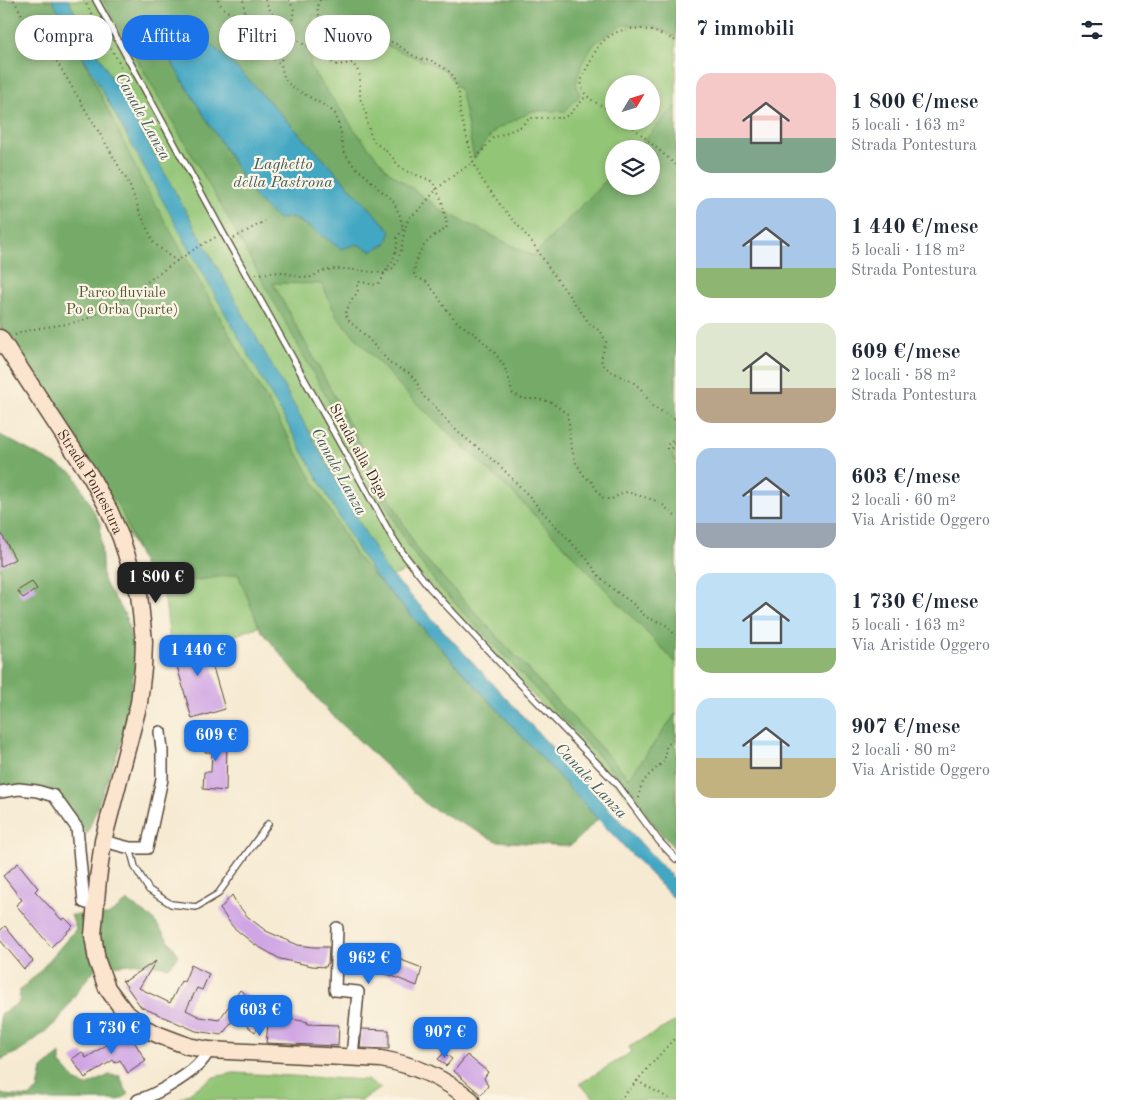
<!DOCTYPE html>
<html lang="it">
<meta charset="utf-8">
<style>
:root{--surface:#fff;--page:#f2f2f3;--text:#1f2937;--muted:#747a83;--accent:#1a73e8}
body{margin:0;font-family:"Old Standard TT",serif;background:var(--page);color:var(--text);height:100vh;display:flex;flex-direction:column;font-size:19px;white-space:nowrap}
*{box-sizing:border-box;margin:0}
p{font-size:16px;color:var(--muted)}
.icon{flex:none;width:28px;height:28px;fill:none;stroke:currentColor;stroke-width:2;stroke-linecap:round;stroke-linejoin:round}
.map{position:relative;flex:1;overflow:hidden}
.details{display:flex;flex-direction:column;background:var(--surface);width:450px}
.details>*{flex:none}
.top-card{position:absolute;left:15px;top:15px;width:475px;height:45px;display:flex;gap:10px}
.needle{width:32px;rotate:52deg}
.controls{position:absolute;left:605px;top:75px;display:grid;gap:10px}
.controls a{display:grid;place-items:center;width:55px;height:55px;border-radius:50%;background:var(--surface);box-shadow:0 2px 8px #0003;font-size:25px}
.price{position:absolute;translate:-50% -42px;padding:0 11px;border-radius:10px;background:var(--accent);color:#fff;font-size:16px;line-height:32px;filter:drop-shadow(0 1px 2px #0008)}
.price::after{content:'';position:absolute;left:50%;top:30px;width:15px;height:11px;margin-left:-8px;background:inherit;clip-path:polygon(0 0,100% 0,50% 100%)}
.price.current{background:#222;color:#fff}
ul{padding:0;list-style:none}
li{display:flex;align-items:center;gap:15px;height:125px;padding:0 20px}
li span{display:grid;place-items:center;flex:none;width:140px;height:100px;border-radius:15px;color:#555}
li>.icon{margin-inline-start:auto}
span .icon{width:60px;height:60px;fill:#fffc;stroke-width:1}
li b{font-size:21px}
h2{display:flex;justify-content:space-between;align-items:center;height:60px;padding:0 20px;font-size:21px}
.chip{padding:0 18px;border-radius:22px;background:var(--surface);box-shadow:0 2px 8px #0003;font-size:18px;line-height:45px}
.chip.current{background:var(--accent);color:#fff}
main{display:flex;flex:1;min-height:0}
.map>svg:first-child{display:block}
.green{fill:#92c576;stroke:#66784a;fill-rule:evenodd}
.forest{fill:#75aa67;stroke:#586a42;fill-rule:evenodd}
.water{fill:#43a7c3;stroke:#3f6870}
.building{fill:#cfa5e5}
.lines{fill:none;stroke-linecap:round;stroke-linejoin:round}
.lane-casing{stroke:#574739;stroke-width:8}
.street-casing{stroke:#574739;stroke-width:14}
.secondary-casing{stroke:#574739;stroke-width:19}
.path{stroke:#574739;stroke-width:2;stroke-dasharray:1 4;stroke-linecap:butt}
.lane{stroke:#fff;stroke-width:5.5}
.street{stroke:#fff;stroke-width:11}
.secondary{stroke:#fce5cf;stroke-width:16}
.labels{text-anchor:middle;stroke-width:4.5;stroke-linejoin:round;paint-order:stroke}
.park-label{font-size:15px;fill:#555838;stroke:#fcf5e5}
.street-label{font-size:15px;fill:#3b2a1e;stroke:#fcf5e5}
.water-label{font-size:16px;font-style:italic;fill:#3e5c60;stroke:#fcf5e5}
</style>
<main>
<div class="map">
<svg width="676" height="1100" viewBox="0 0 676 1100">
<rect width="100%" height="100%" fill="#fcf5e5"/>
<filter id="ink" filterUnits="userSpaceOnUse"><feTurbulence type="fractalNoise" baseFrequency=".02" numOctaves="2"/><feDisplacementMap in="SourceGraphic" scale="10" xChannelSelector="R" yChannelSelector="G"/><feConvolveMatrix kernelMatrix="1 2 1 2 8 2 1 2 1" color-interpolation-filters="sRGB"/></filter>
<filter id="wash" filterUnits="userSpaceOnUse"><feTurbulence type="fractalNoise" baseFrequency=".0096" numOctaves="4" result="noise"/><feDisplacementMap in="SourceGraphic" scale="20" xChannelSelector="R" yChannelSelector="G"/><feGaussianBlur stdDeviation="1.12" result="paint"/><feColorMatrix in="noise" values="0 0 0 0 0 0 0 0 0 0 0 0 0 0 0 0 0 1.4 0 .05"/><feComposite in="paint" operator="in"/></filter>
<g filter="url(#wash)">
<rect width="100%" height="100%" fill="#f6ead2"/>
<!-- green -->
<g class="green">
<path d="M0,0H676V849L414,568L172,659L165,600L120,521L0,336ZM614,84H651V121H614ZM614,149H651V186H614Z"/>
<path d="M676,1021V1100H597L579,1084L632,1052L629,1047Z"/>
<path d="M234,1073L367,1080L381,1088L362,1100H178L214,1077Z"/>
</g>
<!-- forest -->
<g class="forest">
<path d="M0,0H53L67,24L142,181L356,556L598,819L570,846L496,841L428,806L328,711L260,629L238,574L152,587L121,510L0,325Z"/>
<path d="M103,0H676V37L652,26L622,25L595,43L582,63L576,83L580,95L565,111H532L495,130L474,158L461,92L445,70L313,15L310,67L354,129L387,170L443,211L533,256L614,172V186H651V149H636L676,106V453L672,454L676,463V663L512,492L412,399L337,317L322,284L273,283L419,552L629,778L676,713V850L663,836L625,785L436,583L409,547L228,218ZM174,29L189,33L209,43L243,74L391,231L311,228L256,199L181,78L172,63Z"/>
<path d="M0,435L74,474L100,523L103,580L125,614L136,657L125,733L87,834L48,790L0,795Z"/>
<path d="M128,901L153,919L179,955L169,967L141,963L97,967L81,986L57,1022L22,1050L0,1060V1014L19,1003L20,990L39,972L76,929L71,915H108Z"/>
<path d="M60,1054V1063L76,1081L86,1086L109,1075L120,1076L128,1095L118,1100H0V1093L4,1095L29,1097L38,1090L42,1069Z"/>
</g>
<!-- water -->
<g class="water">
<path d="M52,0H68L385,568L676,881V901L598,819L376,577L359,552L201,270Z"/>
<path d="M174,29L189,33L209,43L243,74L391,231L386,244L372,251L357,244L341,249L311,228L293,217L278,219L256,199L181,78C176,70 168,57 168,48C167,42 171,34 174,29Z"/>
</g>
<g id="blocks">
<!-- building -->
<g class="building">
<path d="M0,531L15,559L0,567Z"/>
<path d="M32,582L37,589L23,598L17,591Z"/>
<path d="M204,636L225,709L192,719L171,645Z"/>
<path d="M207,731L221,732V739L227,740L226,791L203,789L204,772H211L212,752H205Z"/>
<path d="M18,863L38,888L35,891L62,920L65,918L73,926L51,947L16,905L22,900L3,876Z"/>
<path d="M232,895L237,904L248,917L266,931L298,945L314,947H329L328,964H327L326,967L312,966L280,959L254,944L233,927L220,909Z"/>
<path d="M5,926L33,961L24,969L0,940V931Z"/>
<path d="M344,948L391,956L422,968L417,986L387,974L343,966Z"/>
<path d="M156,961L139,988L170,1003L181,981L184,982L191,965L209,974L202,990L197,988L186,1010L200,1017L219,1020L240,990L249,997L241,1009L261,1023L255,1032L235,1017L222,1035L196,1031L141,1007L122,980L125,981Z"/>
<path d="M273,1000L286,1008L280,1017L308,1022L307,1024L339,1025L338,1046L266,1043L270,1005Z"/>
<path d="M120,1028H124L129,1033L146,1061L128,1073L120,1060L115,1063L113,1060L85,1078L72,1059L82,1052L86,1058L114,1040L113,1035L114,1032Z"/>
<path d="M362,1029L389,1030V1049L360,1048Z"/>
<path d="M444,1053L452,1059L446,1066L438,1059Z"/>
<path d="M467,1055L488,1072L484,1078L488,1086L481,1095L454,1071Z"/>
</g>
</g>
</g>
<g filter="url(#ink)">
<use href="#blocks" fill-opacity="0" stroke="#574739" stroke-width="1"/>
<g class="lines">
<defs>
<g id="lane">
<path d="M96,0L223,233L391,535L402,552L430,588L500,663L617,784L659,841L676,859"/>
<path d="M130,848L135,867L149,890L171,904L196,907L218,894L268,824"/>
</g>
<g id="street">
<path d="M0,792L19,789L37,791L54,796L77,828L84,902L96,906"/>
<path d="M103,841L130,848H147L162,779V750L160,732"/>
<path d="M337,928L335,990L358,992L352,1057"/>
<path d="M138,1100C154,1096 184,1078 197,1066C202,1061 206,1056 209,1050"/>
</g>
<g id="secondary">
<path id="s1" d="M0,338L91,477L109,510L121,538L139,594L144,641L143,668L139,703L103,841L98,879L93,935L97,961L107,988L124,1011L146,1029L159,1035L188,1046L209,1050L381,1059C415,1065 444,1078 471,1100"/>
</g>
</defs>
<!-- lane casing -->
<use href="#lane" class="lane-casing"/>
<!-- street casing -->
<use href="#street" class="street-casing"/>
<!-- secondary casing -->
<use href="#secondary" class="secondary-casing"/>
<!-- path -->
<g class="path">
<path d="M14,0L22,15L48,47L106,144L129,184L141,215L154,243L168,255L177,261"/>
<path d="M84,0L122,68"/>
<path d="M218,0C222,10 235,19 245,13L243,0"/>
<path d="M265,0L275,20L257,45L281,65L284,77L288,83L295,89L329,108L335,114L341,132V139L344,152L354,166L367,177L379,189L392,199L400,216L403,229L397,238V247L393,260L384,273L383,278L378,284C370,286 367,282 359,282L357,285L358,292L352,299L345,314L350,322L363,333L391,364L409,373L417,382L420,391L425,398L433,404L446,420L459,433L499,465L532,499L537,506L587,559L598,575L615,591L631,602L646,617L665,624L676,636"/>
<path d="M289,0L294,10L291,27L293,36L301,43L316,49L331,62L337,65L352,63L357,69L360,76V98L366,114L367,124L373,141L391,155L397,164L406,171L430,180L434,185L442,201L447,225L446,229C442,231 438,233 435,235C421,246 415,257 414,275L418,278L427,282L437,295L446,309L458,323L475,334L495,353L504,366L509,379L512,393L524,399H537L551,402L567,414L569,424L570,442L573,453L576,463L585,477L592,482L601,497L607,499H612L622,493L627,492L654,500L662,504L676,517"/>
<path d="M320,0L317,7L319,15L325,22L332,26L344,30L371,33L396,44L414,56L421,59L432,61L443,67L452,74L459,93L460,113L469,145L473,162L481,178L502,207L532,242L551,271L590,324L601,332L606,342L601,360L605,367L614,373L633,382L641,389L652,406L675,419L676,422"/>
<path d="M275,20L278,31L279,40L282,48L281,64"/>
<path d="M614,113C604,106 588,101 583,90C579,81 584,72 589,64C592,59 595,52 598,47C620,20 649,27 676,41"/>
<path d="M626,121L676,165"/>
<path d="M234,238L265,221"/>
<path d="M256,274L281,272L301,277L309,278L323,271L333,269H345L384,273L393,268L397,262L401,250L406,224L410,217L419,210L436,190L446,181L473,162L493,138L520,127L530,118H563L571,113L587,95"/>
<path d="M15,335C40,324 68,328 93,316C126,300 153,276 183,257C194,249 205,243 216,237"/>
<path d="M676,437L667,445V449L671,448L676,441"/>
<path d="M639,798C639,779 653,773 665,760V749L676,734"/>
<path d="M637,1081L672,1100"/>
<path d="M620,1100L671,1042L676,1038"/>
</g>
<!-- lane -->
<use href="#lane" class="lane"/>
<!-- street -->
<use href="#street" class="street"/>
<!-- secondary -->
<use href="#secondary" class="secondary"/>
</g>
</g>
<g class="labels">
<!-- park labels -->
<g class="park-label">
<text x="122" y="297">Parco fluviale<tspan x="122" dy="17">Po e Orba (parte)</tspan></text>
</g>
<!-- street labels -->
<g class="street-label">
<text transform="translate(359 451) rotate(61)" y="5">Strada alla Diga</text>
<text dy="5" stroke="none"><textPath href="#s1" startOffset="170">Strada Pontestura</textPath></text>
</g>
<!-- water labels -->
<g class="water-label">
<text transform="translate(144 116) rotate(61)" y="6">Canale Lanza</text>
<text x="283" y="169">Laghetto<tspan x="283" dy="18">della Pastrona</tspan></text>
<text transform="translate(340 471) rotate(61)" y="6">Canale Lanza</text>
<text transform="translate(592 780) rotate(47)" y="6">Canale Lanza</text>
</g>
</g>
</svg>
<div class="controls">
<a><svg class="needle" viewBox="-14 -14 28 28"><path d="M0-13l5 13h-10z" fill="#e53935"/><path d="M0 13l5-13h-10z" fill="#747a83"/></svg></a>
<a><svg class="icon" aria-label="layers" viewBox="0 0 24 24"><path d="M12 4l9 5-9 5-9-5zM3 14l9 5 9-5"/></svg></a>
</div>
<b class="price current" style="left:156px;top:604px">1 800 €</b>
<b class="price" style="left:198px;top:677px">1 440 €</b>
<b class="price" style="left:216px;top:762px">609 €</b>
<b class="price" style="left:369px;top:985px">962 €</b>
<b class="price" style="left:260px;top:1037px">603 €</b>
<b class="price" style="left:112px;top:1055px">1 730 €</b>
<b class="price" style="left:445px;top:1059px">907 €</b>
<div class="top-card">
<a class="chip">Compra</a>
<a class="chip current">Affitta</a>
<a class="chip">Filtri</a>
<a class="chip">Nuovo</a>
</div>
</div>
<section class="details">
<h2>7 immobili<svg class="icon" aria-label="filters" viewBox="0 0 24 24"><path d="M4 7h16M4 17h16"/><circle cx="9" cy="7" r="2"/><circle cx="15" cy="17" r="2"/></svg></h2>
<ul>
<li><span style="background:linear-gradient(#f6c9c9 65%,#7fa58c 0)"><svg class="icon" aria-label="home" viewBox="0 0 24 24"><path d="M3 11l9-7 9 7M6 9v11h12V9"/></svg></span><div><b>1 800 €/mese</b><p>5 locali · 163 m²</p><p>Strada Pontestura</p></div></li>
<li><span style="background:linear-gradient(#a9c7e8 70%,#8fb573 0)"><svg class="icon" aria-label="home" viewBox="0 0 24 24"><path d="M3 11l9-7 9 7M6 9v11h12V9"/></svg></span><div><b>1 440 €/mese</b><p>5 locali · 118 m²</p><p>Strada Pontestura</p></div></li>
<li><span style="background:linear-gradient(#dfe7d0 65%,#b9a48a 0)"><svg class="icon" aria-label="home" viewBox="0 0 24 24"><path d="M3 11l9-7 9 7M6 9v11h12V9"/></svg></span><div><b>609 €/mese</b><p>2 locali · 58 m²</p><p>Strada Pontestura</p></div></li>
<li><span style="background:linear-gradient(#a9c7e8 75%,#9aa5b1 0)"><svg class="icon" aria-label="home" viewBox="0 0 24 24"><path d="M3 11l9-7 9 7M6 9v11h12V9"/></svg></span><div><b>603 €/mese</b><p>2 locali · 60 m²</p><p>Via Aristide Oggero</p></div></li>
<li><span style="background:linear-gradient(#bfe0f5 75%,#8fb573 0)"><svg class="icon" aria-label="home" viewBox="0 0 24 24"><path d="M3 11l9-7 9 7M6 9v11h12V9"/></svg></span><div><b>1 730 €/mese</b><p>5 locali · 163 m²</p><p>Via Aristide Oggero</p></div></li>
<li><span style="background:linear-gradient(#bfe0f5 60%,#c2b280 0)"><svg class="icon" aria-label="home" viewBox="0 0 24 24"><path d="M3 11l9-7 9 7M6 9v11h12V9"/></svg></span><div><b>907 €/mese</b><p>2 locali · 80 m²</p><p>Via Aristide Oggero</p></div></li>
</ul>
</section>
</main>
